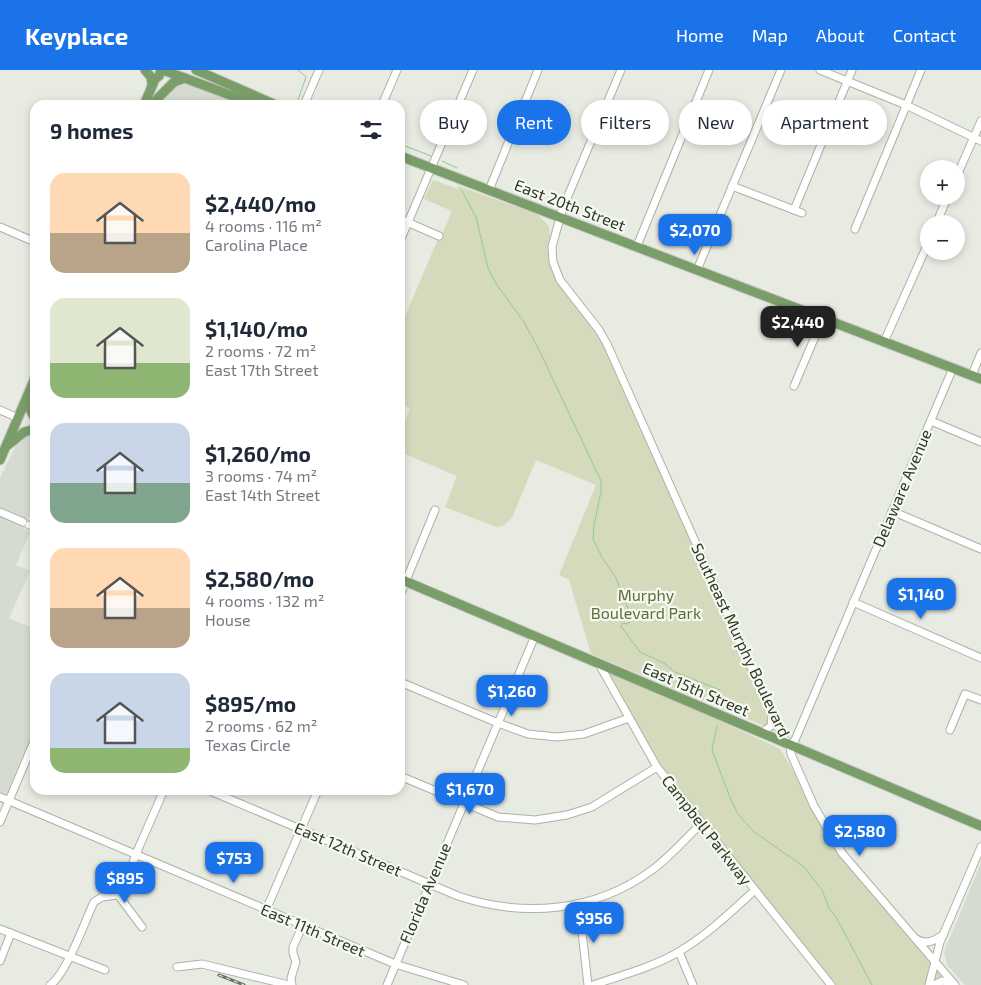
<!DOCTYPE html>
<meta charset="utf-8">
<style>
:root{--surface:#fff;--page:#f6f6f7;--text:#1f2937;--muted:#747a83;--accent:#1a73e8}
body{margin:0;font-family:"Exo 2",sans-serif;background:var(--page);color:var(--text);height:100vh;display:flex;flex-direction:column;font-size:19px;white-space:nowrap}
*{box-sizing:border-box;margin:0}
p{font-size:16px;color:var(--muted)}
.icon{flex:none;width:28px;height:28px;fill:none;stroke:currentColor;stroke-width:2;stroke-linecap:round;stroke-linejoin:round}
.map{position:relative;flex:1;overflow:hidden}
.side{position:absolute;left:30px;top:30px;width:375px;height:695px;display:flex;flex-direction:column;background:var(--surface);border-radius:15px;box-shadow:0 2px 8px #0003}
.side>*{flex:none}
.guide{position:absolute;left:420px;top:30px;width:475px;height:45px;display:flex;gap:10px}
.tools{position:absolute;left:920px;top:90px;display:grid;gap:10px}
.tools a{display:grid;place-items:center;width:45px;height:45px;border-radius:50%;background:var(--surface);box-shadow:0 2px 8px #0003;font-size:25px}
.price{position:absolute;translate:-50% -42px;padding:0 11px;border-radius:10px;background:var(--accent);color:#fff;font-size:16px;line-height:32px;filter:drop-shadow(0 1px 2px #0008)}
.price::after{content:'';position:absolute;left:50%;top:30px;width:15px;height:11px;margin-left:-8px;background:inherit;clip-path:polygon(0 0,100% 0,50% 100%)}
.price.selected{background:#222;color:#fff}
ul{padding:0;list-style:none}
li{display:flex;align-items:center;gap:15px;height:125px;padding:0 20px}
li span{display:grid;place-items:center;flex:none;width:140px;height:100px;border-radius:15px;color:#555}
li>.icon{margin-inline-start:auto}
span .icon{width:60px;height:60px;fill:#fffc;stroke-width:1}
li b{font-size:21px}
h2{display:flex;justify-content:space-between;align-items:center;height:60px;padding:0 20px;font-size:21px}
.pill{padding:0 18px;border-radius:22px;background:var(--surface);box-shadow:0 2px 8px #0003;font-size:18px;line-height:45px}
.pill.selected{background:var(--accent);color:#fff}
header{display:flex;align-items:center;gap:30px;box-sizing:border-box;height:70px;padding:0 25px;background:var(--accent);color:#fff}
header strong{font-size:24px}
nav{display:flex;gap:28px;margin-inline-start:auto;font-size:18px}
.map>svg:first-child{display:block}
.built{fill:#d6dbd1}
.green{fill:#d5dabd}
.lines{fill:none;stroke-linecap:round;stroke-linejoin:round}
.stream{stroke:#8fcb93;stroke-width:1}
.minor-casing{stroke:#abb3a5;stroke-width:9}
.major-casing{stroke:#c4c8c2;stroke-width:11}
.minor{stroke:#fff;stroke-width:7}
.major{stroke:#7b9d6a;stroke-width:9}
.rail-casing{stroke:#67765e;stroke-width:3}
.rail{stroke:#f6f8f2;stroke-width:1;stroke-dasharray:4;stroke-linecap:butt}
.labels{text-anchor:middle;stroke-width:4.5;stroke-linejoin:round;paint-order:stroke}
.street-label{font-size:16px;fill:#2c3b24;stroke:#f6f8f2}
.park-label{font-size:16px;fill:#5b6e31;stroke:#f6f8f2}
</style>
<header>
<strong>Keyplace</strong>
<nav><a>Home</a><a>Map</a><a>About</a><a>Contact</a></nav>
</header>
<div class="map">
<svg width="981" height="915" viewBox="0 0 981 915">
<rect width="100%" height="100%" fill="#e7ebe2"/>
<!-- built -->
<g class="built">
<path d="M182,11L250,35H161L173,14Z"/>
<path d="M35,362V446L29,447L23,459L30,462L16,495L30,501L9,548L35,559V660L9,722L6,724L0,722V408L18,371L25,364Z"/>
<path d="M981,793V915H965L947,895L944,882Z"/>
</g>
<!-- green -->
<g class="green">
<path d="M433,110L458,119V116L537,144L548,155L550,164L551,192L600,266L771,648L767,657L591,584L569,510L559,505L596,415L536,390L512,448L503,456L496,457L445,437L457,406L400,382V364L410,338L400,333V258L438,169H440L452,141L424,129Z"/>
<path d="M599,594L780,679L842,783L955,915H831L657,697Z"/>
</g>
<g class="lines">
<!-- stream -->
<g class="stream">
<path d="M298,0L306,7L298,30L299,34"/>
<path d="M400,74L431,86"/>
<path d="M442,91L457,98"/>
<path d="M462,121L476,147L488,198L497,215L524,252L540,282L601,411V422L594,455L593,469L603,489L615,506L631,546L629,553L627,554L623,553L621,556L640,582L664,593L675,602L720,620"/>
<path d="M717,656L712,680L731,730L738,744L753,761L804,797L822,820L829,838L836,847L872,915"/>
</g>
<defs>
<g id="minor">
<path d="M621,0L562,140L552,177L553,192L560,210L599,260L607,274L781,664L790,676L791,684L814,736L842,783L955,915"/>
<path d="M820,0L906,35L981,71"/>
<path d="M304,35L319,0"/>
<path d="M382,35L397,0"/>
<path d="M956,108L981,51"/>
<path d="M732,116L802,143"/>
<path d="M489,120L538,0"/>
<path d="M794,140L852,0"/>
<path d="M400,149L439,166"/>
<path d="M936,154L948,126"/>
<path d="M0,157L35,172"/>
<path d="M855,159L921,0"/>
<path d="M400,171L473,0"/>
<path d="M637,176L709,0"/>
<path d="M697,200L781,0"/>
<path d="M884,272L929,171"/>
<path d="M972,305L981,283"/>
<path d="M794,316L823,248"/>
<path d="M0,340L18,348"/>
<path d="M931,351L981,372"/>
<path d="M892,441L981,479"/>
<path d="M0,442L23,452"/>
<path d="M29,455L35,457"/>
<path d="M400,525L435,440"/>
<path d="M853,532L981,588"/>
<path d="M599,594L657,697L831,915"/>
<path d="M400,612L498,653L528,664L557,667L584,664L629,648"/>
<path d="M950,660L965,624L981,630"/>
<path d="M761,663L771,656L772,646"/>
<path d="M790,676L795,670L953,298"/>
<path d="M400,706L498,747L535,750L567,745L592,737L657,697"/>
<path d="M208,720L458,826C524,848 595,842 652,800C670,787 685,769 702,753"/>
<path d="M0,727L395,894L464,915"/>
<path d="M0,752L35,669"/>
<path d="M118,825L142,857"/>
<path d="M579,835L588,915"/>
<path d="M266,840L318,720"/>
<path d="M0,859L105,900"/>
<path d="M916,869C927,875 934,871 943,865"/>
<path d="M679,882L693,915"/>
<path d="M0,891L11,863"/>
<path d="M177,897L202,894L289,915"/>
<path d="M50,915C66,905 85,851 94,832L102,827L118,825L124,818L136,784L164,720"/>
<path d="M292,915L291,908L296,892L293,883V877L303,855"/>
<path d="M387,915L535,566"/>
<path d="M593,915C622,905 654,897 680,881C707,865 731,842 755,820"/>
<path d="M929,915L940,872L981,777"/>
<path d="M934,915L942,911L952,913"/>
</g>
<g id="major">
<path d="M145,0L151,7L152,14"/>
<path d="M163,0L257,35"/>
<path d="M196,0L276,35"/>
<path d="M155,31L174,12L185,8"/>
<path d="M144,35L155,9L159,6L161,0"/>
<path d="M400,86L981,309"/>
<path d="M28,326L29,337L35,349"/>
<path d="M8,375L24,362L35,359"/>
<path d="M0,390L35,308"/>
<path d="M400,509L981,756"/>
</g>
</defs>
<!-- minor casing -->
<use href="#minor" class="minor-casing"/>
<!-- major casing -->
<use href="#major" class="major-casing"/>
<!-- minor -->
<use href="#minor" class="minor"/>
<!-- major -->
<use href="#major" class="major"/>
<defs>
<path id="rail" d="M219,905L244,915"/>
</defs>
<!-- rail casing -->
<use href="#rail" class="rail-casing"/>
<!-- rail -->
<use href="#rail" class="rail"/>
</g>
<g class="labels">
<!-- street labels -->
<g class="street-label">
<text transform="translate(570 135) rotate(21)" y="6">East 20th Street</text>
<text transform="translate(902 418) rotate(-67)" y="6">Delaware Avenue</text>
<text transform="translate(741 570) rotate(65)" y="6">Southeast Murphy Boulevard</text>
<text transform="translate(696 619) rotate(23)" y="6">East 15th Street</text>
<text transform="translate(707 760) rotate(52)" y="6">Campbell Parkway</text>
<text transform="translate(348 779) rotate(23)" y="6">East 12th Street</text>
<text transform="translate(425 823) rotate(-67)" y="6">Florida Avenue</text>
<text transform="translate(313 860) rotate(23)" y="6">East 11th Street</text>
</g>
<!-- park labels -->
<g class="park-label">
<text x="646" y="531">Murphy<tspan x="646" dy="18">Boulevard Park</tspan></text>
</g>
</g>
</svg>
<div class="tools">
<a>+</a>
<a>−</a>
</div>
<b class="price" style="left:695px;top:186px">$2,070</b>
<b class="price selected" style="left:798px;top:278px">$2,440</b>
<b class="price" style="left:921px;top:550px">$1,140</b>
<b class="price" style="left:512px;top:647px">$1,260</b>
<b class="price" style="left:470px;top:745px">$1,670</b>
<b class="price" style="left:860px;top:787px">$2,580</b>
<b class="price" style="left:234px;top:814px">$753</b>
<b class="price" style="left:125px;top:834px">$895</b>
<b class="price" style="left:594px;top:874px">$956</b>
<div class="guide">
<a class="pill">Buy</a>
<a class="pill selected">Rent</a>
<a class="pill">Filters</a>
<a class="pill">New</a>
<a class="pill">Apartment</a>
</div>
<section class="side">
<h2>9 homes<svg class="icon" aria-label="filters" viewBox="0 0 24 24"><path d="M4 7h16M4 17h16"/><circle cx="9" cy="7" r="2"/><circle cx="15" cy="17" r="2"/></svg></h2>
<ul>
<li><span style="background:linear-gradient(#ffd9b3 60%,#b9a48a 0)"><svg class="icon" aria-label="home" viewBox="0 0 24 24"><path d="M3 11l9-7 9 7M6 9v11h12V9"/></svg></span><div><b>$2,440/mo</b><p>4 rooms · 116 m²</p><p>Carolina Place</p></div></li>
<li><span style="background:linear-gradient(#dfe7d0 65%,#8fb573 0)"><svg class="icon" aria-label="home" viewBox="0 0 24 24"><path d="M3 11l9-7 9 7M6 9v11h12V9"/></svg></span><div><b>$1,140/mo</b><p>2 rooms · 72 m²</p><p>East 17th Street</p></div></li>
<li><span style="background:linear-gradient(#c9d6e8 60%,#7fa58c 0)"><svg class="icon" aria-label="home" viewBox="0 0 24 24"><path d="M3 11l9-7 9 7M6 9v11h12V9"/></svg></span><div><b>$1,260/mo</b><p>3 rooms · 74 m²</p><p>East 14th Street</p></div></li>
<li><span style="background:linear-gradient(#ffd9b3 60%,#b9a48a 0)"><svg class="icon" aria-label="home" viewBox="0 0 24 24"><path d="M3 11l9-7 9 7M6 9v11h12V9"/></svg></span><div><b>$2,580/mo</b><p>4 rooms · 132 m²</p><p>House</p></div></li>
<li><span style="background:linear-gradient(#c9d6e8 75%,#8fb573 0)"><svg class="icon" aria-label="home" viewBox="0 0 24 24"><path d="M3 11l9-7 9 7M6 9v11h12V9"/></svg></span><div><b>$895/mo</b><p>2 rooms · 62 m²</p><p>Texas Circle</p></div></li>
</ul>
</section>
</div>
